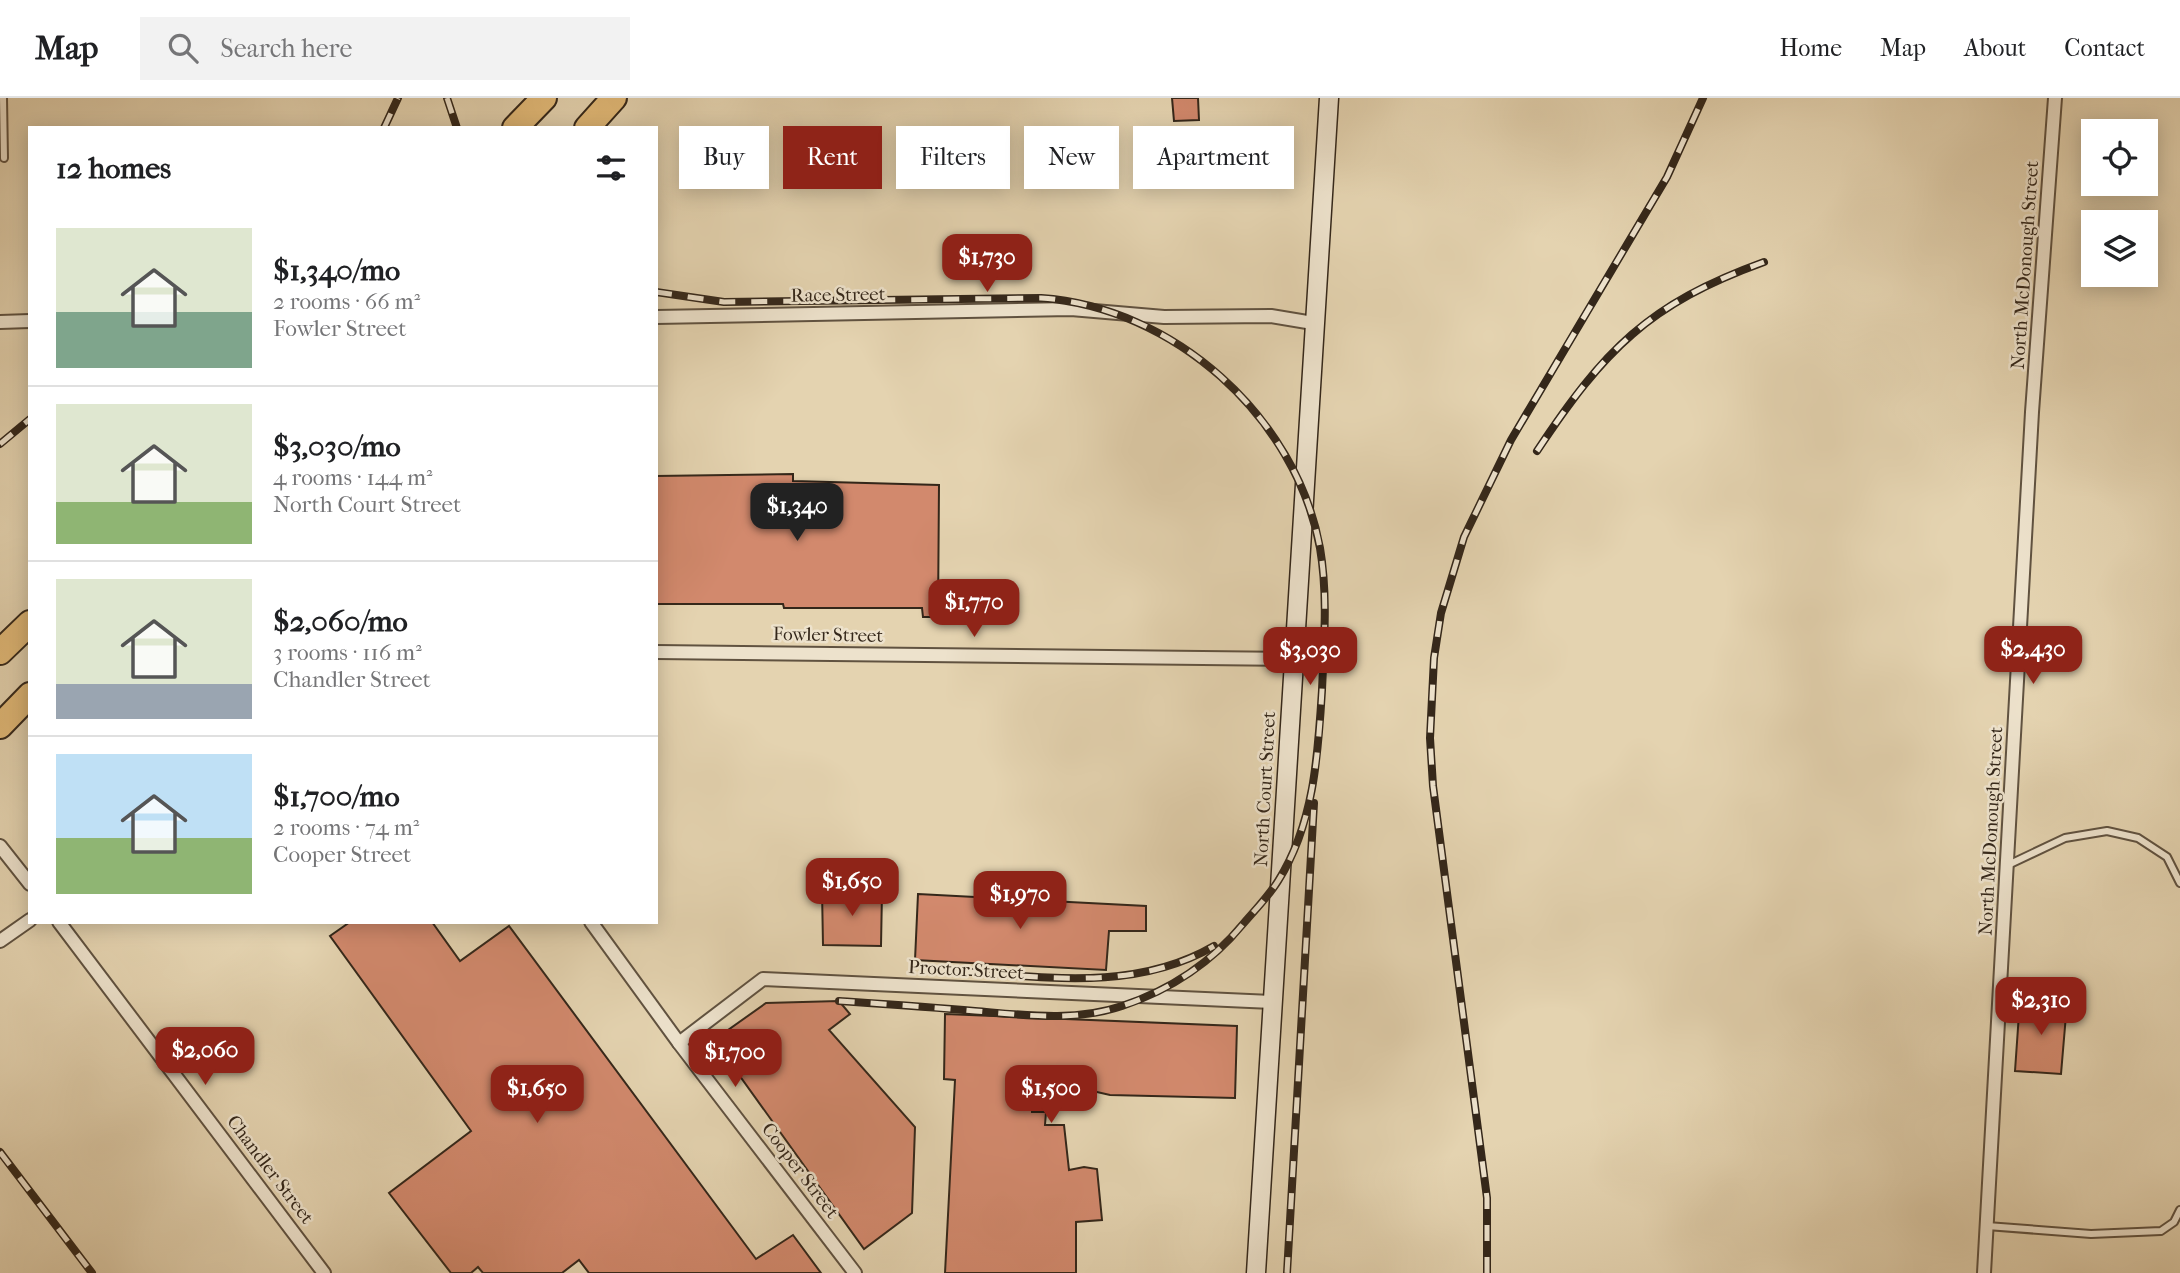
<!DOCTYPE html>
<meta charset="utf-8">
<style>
:root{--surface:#fff;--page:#f2f2f2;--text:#202124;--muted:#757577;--line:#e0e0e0;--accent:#8f2418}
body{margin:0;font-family:"IM FELL French Canon",serif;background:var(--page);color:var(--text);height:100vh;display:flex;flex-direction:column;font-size:26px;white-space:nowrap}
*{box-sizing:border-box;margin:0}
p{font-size:23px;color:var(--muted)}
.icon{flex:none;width:38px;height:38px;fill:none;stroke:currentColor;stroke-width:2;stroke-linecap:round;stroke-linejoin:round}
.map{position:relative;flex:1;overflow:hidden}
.panel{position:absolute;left:28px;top:28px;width:630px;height:798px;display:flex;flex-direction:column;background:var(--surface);border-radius:0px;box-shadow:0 4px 18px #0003}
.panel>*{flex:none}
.guide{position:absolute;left:679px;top:28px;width:665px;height:63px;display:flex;gap:14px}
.buttons{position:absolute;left:2081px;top:21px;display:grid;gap:14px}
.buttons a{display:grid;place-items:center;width:77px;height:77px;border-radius:0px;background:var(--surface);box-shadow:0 4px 18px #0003;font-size:35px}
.price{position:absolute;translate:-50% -60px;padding:0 16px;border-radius:14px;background:var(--accent);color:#fff;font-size:23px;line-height:46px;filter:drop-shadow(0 2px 4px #0008)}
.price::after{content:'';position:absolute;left:50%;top:42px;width:21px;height:16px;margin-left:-10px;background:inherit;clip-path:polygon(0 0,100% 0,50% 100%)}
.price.on{background:#222;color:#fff}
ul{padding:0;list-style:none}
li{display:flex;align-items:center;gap:21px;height:175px;padding:0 28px}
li+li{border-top:2px solid var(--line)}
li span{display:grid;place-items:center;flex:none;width:196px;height:140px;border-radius:0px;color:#555}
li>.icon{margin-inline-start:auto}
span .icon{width:84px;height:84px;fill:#fffc;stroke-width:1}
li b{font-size:30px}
h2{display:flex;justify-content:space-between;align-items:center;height:84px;padding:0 28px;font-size:30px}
.chip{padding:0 24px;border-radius:0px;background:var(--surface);box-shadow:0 4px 18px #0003;font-size:24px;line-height:63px}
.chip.on{background:var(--accent);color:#fff}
header{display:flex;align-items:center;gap:42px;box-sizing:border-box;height:98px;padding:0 35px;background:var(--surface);border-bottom:2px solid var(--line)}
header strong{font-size:33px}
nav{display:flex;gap:38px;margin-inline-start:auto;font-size:24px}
.search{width:490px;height:63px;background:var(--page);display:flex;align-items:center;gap:18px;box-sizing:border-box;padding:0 24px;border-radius:0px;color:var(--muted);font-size:26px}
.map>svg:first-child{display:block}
.building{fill:#d2896d;stroke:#34271a;stroke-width:2}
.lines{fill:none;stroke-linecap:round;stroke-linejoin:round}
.service-casing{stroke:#605240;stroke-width:10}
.minor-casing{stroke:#605240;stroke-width:16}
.secondary-casing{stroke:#34271a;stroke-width:21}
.motorway-casing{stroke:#34271a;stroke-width:28}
.service{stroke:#ede2cc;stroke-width:6}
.minor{stroke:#ede2cc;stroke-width:12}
.secondary{stroke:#ede2cc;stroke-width:18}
.motorway{stroke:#e2ba78;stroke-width:24}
.rail-casing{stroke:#34271a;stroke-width:8}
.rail{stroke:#ede2cc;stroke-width:5;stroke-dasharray:16;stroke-linecap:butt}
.labels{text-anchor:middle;stroke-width:5;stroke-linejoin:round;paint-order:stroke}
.street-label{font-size:19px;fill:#34271a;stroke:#ede2cc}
</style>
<header>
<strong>Map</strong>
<div class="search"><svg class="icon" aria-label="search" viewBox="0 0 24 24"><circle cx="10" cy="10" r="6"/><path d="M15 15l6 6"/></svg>Search here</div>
<nav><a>Home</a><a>Map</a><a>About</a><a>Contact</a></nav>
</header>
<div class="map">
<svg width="2180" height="1175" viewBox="0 0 2180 1175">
<rect width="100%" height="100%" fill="#e4d3b0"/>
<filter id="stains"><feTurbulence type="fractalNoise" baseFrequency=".00286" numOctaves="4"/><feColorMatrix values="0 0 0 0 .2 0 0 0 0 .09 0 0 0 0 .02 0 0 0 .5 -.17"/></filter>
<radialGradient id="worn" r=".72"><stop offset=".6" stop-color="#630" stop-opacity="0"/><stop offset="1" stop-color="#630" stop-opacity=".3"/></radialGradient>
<!-- building -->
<g class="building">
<path d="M1172,0H1198L1199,22L1174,23Z"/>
<path d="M793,376V383L939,387L938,519H923L922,510H784L783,506H656V378Z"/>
<path d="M822,792L882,794L881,848L823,847Z"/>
<path d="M918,796L1146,808V833H1109L1106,872L915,862Z"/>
<path d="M350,824H432L460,863L509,828L756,1161L793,1137L821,1175H589L579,1162L562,1175H483L478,1169L471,1175H451L389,1095L471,1033L330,838Z"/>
<path d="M2020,901L2067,905L2061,976L2015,973Z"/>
<path d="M839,903L850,916L829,932L915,1029L912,1115L864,1151L714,942L766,905Z"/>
<path d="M945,916L1237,928L1235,1000L1110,997L1062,986H1032V1014H1046L1045,1027H1064L1069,1072L1084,1069L1097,1071L1102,1122L1076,1124V1175H945L955,982L944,981Z"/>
</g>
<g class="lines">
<defs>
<g id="service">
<path d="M3,0L4,60"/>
<path d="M2008,767L2065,740L2107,733L2138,740L2167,759L2180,785"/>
<path d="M1987,1128L2091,1136L2161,1133L2174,1124L2180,1112"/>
</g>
<g id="minor">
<path d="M656,219L1071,211L1164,219L1271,218L1313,225"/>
<path d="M0,224L30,223"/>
<path d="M656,554L1292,561"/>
<path d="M0,748L30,786"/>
<path d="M59,824L324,1175"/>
<path d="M591,824L679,945L855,1175"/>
<path d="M0,843L30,822"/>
<path d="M679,945L763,881L1272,904"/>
<path d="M1984,1175L2032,314L2055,0"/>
</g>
<path id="secondary" d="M1256,1175L1329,0"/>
<g id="motorway">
<path d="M515,30L544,0"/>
<path d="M587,30L614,0"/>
<path d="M0,554L30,525"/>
<path d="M0,628L30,597"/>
</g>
</defs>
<!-- service casing -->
<use href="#service" class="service-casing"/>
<!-- minor casing -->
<use href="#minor" class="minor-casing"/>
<!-- secondary casing -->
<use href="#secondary" class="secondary-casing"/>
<!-- motorway casing -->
<use href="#motorway" class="motorway-casing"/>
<!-- service -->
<use href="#service" class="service"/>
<!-- minor -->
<use href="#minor" class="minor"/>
<!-- secondary -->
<use href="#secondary" class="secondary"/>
<!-- motorway -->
<use href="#motorway" class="motorway"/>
<defs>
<g id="rail">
<path d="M447,0L457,30"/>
<path d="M384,30L398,0"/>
<path d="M656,194L724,204L1041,200C1173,209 1296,318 1320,450C1328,497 1324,545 1322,592C1318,657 1314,726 1278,783C1268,799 1255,812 1243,826C1211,865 1170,892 1122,908C1075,924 1024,917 975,913C930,909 884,906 839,903"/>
<path d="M0,346L30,321"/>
<path d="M1537,353C1604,252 1648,206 1764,164"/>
<path d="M958,873C1044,879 1135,894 1214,848"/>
<path d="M0,1054L92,1175"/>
<path d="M1287,1175L1314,705"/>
<path d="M1487,1175V1100L1433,688L1430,640L1434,560L1441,515L1464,439L1511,342L1667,79L1703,0"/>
</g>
</defs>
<!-- rail casing -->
<use href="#rail" class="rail-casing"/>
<!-- rail -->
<use href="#rail" class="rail"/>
</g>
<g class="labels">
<!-- street labels -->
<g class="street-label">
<text transform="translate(2024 167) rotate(-86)" y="7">North McDonough Street</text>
<text transform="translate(838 196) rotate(-1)" y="7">Race Street</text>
<text transform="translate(828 536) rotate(1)" y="7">Fowler Street</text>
<text transform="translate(1264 691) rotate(-87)" y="7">North Court Street</text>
<text transform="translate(1990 733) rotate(-87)" y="7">North McDonough Street</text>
<text transform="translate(966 871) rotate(3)" y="7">Proctor Street</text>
<text transform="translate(271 1071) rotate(53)" y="7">Chandler Street</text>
<text transform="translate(801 1072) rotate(53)" y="7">Cooper Street</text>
</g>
</g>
<rect width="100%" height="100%" filter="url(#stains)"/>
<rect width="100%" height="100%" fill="url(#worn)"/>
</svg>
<div class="buttons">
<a><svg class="icon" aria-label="locate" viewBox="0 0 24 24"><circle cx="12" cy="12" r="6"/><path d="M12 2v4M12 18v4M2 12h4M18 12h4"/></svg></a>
<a><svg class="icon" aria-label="layers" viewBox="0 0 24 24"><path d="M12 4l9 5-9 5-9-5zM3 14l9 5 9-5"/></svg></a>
</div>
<b class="price" style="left:987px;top:196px">$1,730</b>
<b class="price on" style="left:797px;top:445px">$1,340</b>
<b class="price" style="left:974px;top:541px">$1,770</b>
<b class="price" style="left:2033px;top:588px">$2,430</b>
<b class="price" style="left:1310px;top:589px">$3,030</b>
<b class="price" style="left:852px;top:820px">$1,650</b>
<b class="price" style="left:1020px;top:833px">$1,970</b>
<b class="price" style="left:2041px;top:939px">$2,310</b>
<b class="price" style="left:205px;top:989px">$2,060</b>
<b class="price" style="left:735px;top:991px">$1,700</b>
<b class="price" style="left:537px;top:1027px">$1,650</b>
<b class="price" style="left:1051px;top:1027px">$1,500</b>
<div class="guide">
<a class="chip">Buy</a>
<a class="chip on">Rent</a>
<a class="chip">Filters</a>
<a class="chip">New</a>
<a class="chip">Apartment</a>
</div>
<section class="panel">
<h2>12 homes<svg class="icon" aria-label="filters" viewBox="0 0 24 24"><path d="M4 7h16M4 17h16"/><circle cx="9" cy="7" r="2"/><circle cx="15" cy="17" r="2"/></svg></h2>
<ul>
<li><span style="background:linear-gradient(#dfe7d0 60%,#7fa58c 0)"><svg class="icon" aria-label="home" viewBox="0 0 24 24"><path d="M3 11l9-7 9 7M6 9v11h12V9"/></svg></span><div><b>$1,340/mo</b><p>2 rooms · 66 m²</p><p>Fowler Street</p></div></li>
<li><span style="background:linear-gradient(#dfe7d0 70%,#8fb573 0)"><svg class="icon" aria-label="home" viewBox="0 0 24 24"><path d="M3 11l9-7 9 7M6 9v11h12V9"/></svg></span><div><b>$3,030/mo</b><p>4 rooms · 144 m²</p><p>North Court Street</p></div></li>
<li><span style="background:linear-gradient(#dfe7d0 75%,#9aa5b1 0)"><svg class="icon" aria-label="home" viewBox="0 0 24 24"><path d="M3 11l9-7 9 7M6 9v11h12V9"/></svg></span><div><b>$2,060/mo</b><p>3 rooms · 116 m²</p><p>Chandler Street</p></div></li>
<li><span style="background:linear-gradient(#bfe0f5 60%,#8fb573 0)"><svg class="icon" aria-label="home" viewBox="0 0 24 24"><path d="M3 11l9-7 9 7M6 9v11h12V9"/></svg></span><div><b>$1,700/mo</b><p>2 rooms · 74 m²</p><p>Cooper Street</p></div></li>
</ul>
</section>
</div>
